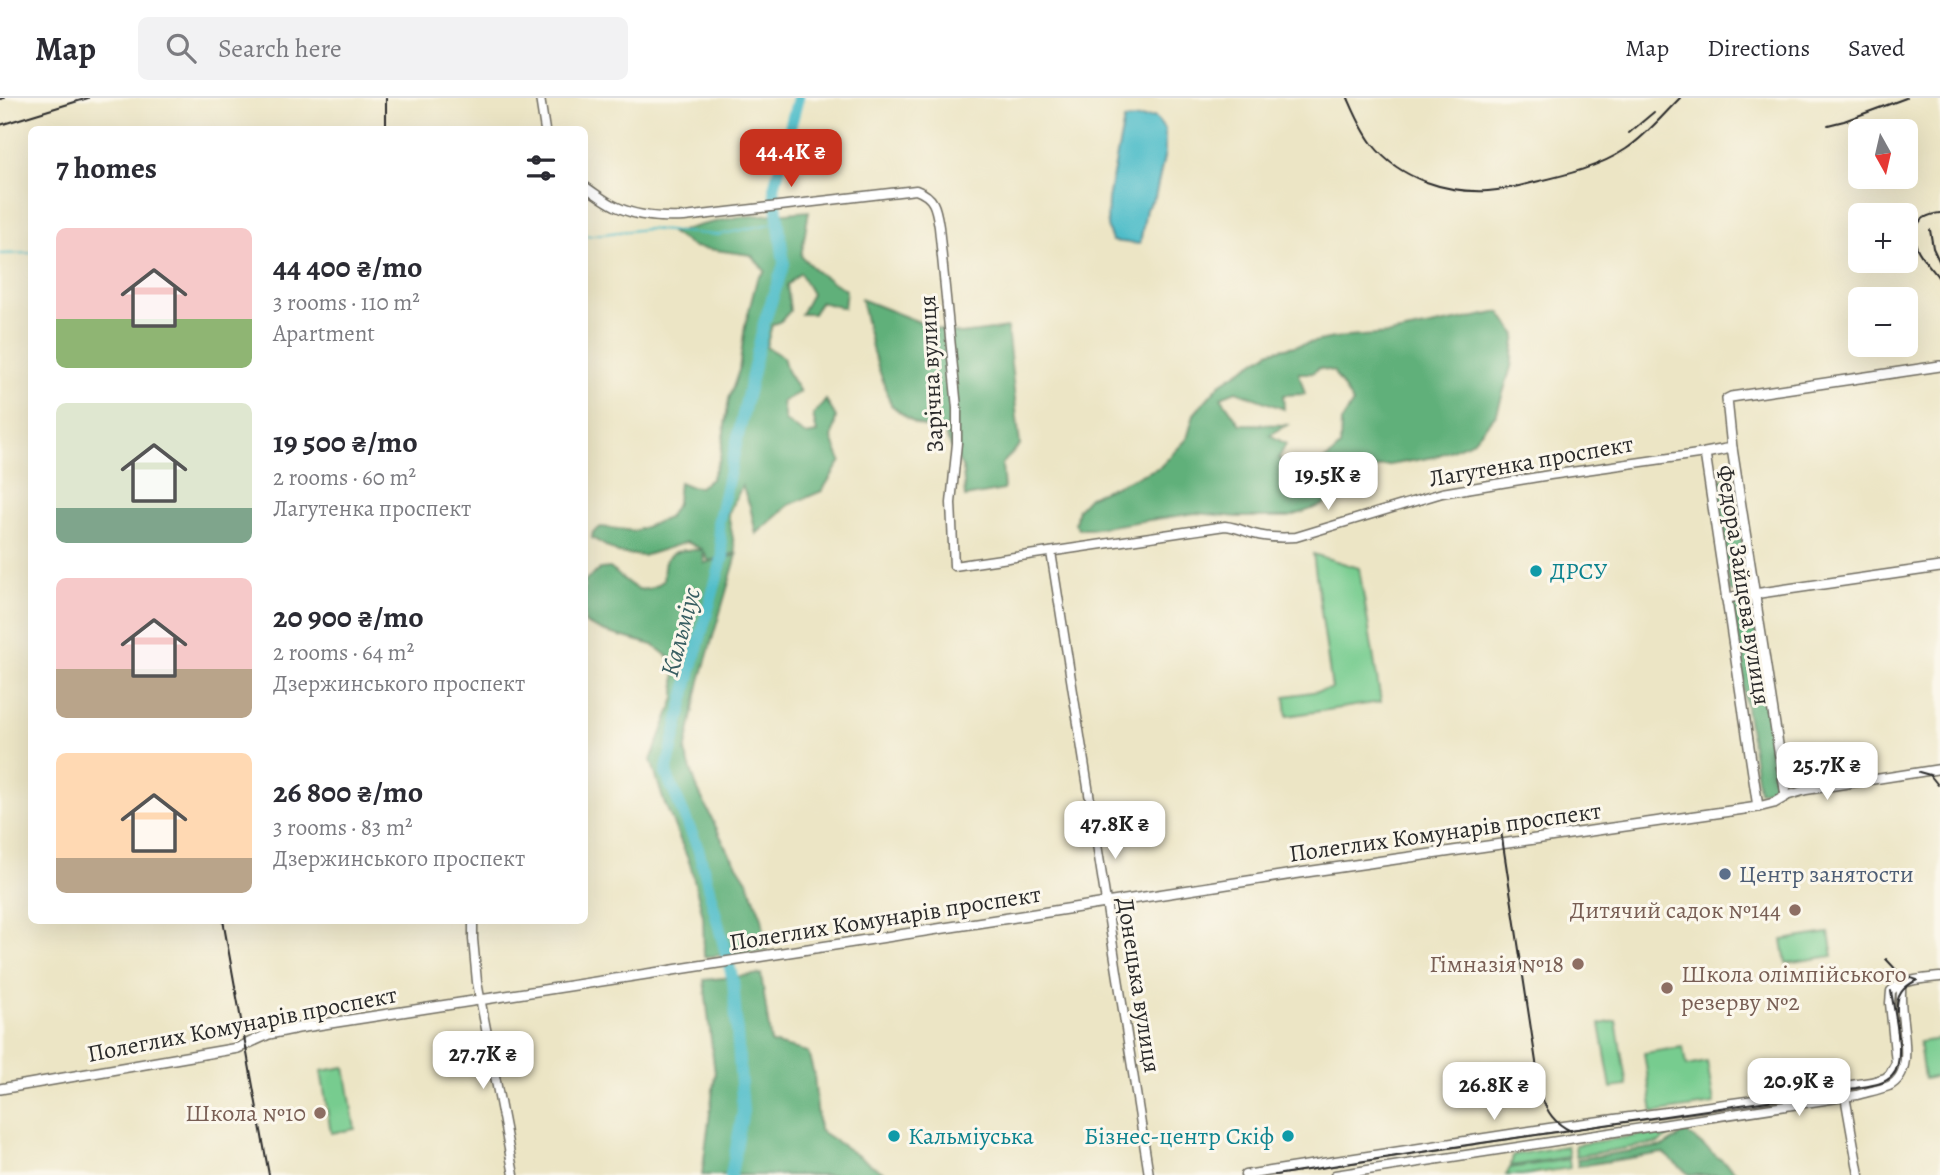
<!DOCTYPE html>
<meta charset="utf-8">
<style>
:root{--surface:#fff;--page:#f2f2f3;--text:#2b2b33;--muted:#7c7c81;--line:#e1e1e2;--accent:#c8321e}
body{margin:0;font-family:Alegreya,serif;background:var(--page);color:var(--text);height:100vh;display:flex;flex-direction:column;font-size:26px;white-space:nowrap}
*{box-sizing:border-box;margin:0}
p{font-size:23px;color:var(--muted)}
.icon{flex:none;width:38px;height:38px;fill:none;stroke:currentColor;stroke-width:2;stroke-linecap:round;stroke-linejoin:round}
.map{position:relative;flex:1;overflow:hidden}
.details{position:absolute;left:28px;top:28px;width:560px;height:798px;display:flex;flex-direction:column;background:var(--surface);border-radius:10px;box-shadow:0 7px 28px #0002}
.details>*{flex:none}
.needle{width:46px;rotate:172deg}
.buttons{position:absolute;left:1848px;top:21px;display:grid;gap:14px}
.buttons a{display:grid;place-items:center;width:70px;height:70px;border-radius:10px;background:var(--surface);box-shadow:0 7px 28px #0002;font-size:35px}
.price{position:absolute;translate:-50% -60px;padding:0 16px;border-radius:14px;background:#fff;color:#222;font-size:23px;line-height:46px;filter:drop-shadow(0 2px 4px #0008)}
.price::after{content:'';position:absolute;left:50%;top:42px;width:21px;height:16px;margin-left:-10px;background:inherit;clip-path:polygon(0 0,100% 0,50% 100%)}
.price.selected{background:var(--accent);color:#fff}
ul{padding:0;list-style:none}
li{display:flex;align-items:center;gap:21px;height:175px;padding:0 28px}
li span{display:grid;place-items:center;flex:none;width:196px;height:140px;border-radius:10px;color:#555}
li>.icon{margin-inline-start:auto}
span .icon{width:84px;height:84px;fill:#fffc;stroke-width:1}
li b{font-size:30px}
h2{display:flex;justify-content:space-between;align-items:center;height:84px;padding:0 28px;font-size:30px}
header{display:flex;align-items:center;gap:42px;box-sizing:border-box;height:98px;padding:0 35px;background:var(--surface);border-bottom:2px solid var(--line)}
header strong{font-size:33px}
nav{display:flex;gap:38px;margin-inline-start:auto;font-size:24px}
.search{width:490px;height:63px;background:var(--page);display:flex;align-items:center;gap:18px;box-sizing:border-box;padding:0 24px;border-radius:10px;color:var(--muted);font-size:26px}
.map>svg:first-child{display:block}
.green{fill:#77cc8f;stroke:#517c5d;stroke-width:2}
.forest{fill:#61b07a;stroke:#466e52;stroke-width:2;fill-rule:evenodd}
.water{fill:#50bdc9;stroke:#3e747a;stroke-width:2}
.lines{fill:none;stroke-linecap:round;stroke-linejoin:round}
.stream{stroke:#50bdc9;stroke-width:2}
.river{stroke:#50bdc9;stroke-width:12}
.secondary-casing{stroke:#6f6c61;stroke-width:11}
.primary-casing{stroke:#6f6c61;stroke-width:12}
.secondary{stroke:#fff;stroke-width:8}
.primary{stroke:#fff;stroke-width:9}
.tram{stroke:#2b2b2b;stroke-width:2}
.rail{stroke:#2b2b2b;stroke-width:2}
.culture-dot{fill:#0f9aa8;stroke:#fbf7ec;stroke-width:2.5}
.service-dot{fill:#5c6f8a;stroke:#fbf7ec;stroke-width:2.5}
.education-dot{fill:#8d6e63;stroke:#fbf7ec;stroke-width:2.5}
.labels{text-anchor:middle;stroke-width:6;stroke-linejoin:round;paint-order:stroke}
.street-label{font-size:24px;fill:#2b2b2b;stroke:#fbf7ec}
.culture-label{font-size:24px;fill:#0d838f;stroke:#fbf7ec;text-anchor:start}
.service-label{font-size:24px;fill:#4e5e75;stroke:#fbf7ec;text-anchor:start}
.education-label{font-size:24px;fill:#785e54;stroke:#fbf7ec;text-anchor:end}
.water-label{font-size:26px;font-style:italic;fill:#385e62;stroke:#fbf7ec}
</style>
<header>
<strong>Map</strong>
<div class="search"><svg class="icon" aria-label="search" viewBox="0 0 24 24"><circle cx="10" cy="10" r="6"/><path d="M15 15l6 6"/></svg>Search here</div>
<nav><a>Map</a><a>Directions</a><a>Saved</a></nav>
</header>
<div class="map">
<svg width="1940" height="1077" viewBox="0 0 1940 1077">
<rect width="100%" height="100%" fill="#fbf7ec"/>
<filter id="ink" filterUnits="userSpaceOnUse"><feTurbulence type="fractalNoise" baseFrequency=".0143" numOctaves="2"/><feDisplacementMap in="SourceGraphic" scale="14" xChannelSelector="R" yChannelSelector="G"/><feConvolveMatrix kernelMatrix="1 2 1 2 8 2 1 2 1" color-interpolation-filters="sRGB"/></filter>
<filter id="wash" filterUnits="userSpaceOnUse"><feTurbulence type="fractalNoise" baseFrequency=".00686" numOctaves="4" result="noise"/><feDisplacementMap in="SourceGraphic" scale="28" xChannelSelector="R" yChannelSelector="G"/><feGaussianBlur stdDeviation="1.57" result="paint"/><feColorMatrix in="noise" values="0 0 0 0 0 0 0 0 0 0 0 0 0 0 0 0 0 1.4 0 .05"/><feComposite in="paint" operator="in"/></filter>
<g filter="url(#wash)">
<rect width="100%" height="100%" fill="#ece5c5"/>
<!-- green -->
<g class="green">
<path d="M1313,456L1359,470L1381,604L1287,618L1285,598L1332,591Z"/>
<path d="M1829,835L1833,858L1786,865L1782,842Z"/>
<path d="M1616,923L1627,988L1611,990L1600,926Z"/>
<path d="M1940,941V978L1924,981L1919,944Z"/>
<path d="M1683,949L1686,968L1707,964L1714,1006L1653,1015L1644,955Z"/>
<path d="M345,969L355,1031L331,1035L321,973Z"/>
<path d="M1680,1031L1659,1045L1576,1058L1575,1047Z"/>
<path d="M1567,1048L1569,1059L1511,1068L1513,1057Z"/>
<path d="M1569,1061L1570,1070L1522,1077H1506L1510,1070Z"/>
</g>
<!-- forest -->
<g class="forest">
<path d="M809,113L801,158L817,174L846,192L844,210L820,204L813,216H801L812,196L800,175L787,187L790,213L781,223L772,227L766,249L783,259L787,273L800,294L782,304L785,323L806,337L817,335L813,317L826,302L836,319L832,341L841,363L822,393L789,407L756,436L750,408L742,388L728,416L736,455L709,463L703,453L704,465L737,457L700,583L685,654L698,692L726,750L748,784L762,820L767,852L704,859L703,818L690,766L663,701L651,662L675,600V564L653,547L605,534L585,525V483L600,471L610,470C631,486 638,502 663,483C664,478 663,469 665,464C672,449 691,452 703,452L687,444L643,458L618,455L592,440L593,434L601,429L635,433L668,420L677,405L679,384L689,388L699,389L711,381L720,360L729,301L739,272L745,228L757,181L765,173L751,157L694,149L672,135L701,127L738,119Z"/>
<path d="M861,201L937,231L961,236L1007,230L1020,347L1002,366L1004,392L965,399L963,371L944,335L914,325L891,307L873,254Z"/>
<path d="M1500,214L1516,237L1511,269L1497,315L1472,344L1434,359L1379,369L1335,392L1323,407L1289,419H1237L1196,415L1090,431H1079L1075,426L1078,411L1089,399L1160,369L1187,341L1194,316L1220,286L1271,253L1333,240L1390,236ZM1319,270L1333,273L1353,305L1341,324L1340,349L1328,360L1296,375L1279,360L1286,346L1270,337L1287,327L1240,326L1221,299L1236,293L1284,311L1283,297L1305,296L1299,275H1312Z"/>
<path d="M1732,379L1749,491L1730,494L1713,382Z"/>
<path d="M1751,501L1780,690L1759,694L1730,505Z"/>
<path d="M761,876L771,945L808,954L814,977L819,1032L887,1077H702L715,976L704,882Z"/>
<path d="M1686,1034L1740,1077H1690L1663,1055L1578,1068L1577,1061L1664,1048Z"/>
</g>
<!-- water -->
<path class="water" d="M1155,19L1165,32V55L1155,99L1146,111L1140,146L1112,143L1107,128L1108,101L1124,22Z"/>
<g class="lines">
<!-- stream -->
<g class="stream">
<path d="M584,138L646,131L718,137L779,124"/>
<path d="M0,156L32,155"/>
</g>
<!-- river -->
<path class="river" d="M731,1077L743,1013L733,882L698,750L666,675L691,572L723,458L718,425L764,225L784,166L774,90L798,0"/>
</g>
</g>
<g filter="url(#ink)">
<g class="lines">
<defs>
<g id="secondary">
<path d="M540,0L545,32"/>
<path d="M584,88C595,95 606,104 617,109C638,119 661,120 684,119L916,92C935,99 936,110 939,129L957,310V345L951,405L954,468L1225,428C1236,429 1244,433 1254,436C1268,440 1281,440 1296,439L1442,395L1550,377L1705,355"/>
<path d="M1051,454L1149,1077"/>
<path d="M1786,698L1806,692L1940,671"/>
<path d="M473,822V841L477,884L514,1077"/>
<path d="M1845,998L1859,1077"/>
<path d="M1245,1077L1549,1030L1747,1003L1871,984L1885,980L1890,976L1896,965L1890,905L1891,893C1904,881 1923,881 1940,879"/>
<path d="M1335,1077L1857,997C1867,994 1879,992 1889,988C1921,972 1895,914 1902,885"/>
</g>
<g id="primary">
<path d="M1726,500L1940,469"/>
<path d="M1758,709L1705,355L1732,350L1727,301L1731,299L1940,268"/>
<path d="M0,991L238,950L269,936L298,930L1306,774L1758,709L1774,705L1786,698L1732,350"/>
</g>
</defs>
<!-- secondary casing -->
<use href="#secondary" class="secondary-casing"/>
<!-- primary casing -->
<use href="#primary" class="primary-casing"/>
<!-- secondary -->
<use href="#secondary" class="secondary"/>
<!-- primary -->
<use href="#primary" class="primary"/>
<!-- tram -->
<g class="tram">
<path d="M386,32V0"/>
<path d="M1940,115C1931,116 1921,119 1917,128C1907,151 1930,165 1940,182"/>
<path d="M1930,132L1933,150L1940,165"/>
<path d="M1919,674L1930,677L1938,687"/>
<path d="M1501,733L1541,997C1547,1014 1554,1025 1571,1033"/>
<path d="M223,822L269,1077"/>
<path d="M1886,861L1901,877L1917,882"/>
<path d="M1897,913C1896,897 1903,889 1917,882"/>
<path d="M1275,1077L1454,1049L1856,990C1867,988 1884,987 1892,978C1907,963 1894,913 1891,893"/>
</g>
<!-- rail -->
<g class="rail">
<path d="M1348,0C1355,16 1362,33 1373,47C1400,81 1446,95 1488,93C1504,92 1520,88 1535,84C1566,77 1599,69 1626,51C1646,38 1663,17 1680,0"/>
<path d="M0,1L4,0"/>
<path d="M0,27L88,0"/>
<path d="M1828,27L1844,23L1906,0"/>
<path d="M1629,35L1654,14"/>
</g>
</g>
</g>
<!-- markers -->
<g class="culture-dot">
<circle cx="1536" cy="473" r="7"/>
<circle cx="894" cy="1038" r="7"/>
<circle cx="1288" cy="1038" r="7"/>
</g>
<circle class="service-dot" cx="1725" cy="776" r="7"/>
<g class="education-dot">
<circle cx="1795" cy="812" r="7"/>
<circle cx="1578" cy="866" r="7"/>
<circle cx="1667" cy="890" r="7"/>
<circle cx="320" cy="1015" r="7"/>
</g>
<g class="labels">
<!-- street labels -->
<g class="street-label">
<text transform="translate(931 276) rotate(-93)" y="8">Зарічна вулиця</text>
<text transform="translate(1531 363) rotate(-10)" y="8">Лагутенка проспект</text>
<text transform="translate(1744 487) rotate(81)" y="8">Федора Зайцева вулиця</text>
<text transform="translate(1445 734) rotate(-8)" y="8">Полеглих Комунарів проспект</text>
<text transform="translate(885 820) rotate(-9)" y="8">Полеглих Комунарів проспект</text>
<text transform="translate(1139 887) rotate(81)" y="8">Донецька вулиця</text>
<text transform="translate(242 926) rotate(-11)" y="8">Полеглих Комунарів проспект</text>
</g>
<!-- culture labels -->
<g class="culture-label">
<text x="1550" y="481">ДРСУ</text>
<text x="908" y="1046">Кальміуська</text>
<text x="1274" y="1046" text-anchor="end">Бізнес-центр Скіф</text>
</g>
<!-- service labels -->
<g class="service-label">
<text x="1739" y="784">Центр занятости</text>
</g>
<!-- education labels -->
<g class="education-label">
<text x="1781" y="820">Дитячий садок №144</text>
<text x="1564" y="874">Гімназія №18</text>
<text x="1681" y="884" text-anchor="start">Школа олімпійського<tspan x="1681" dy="28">резерву №2</tspan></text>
<text x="306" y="1023">Школа №10</text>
</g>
<!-- water labels -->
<g class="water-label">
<text transform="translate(680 534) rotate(-75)" y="9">Кальміус</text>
</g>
</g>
</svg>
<div class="buttons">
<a><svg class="needle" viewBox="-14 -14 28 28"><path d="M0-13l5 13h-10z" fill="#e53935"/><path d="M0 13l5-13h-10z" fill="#7c7c81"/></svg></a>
<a>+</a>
<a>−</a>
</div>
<b class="price selected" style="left:791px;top:91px">44.4K ₴</b>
<b class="price" style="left:1328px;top:414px">19.5K ₴</b>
<b class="price" style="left:1827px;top:704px">25.7K ₴</b>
<b class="price" style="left:1115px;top:763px">47.8K ₴</b>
<b class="price" style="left:483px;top:993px">27.7K ₴</b>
<b class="price" style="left:1799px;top:1020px">20.9K ₴</b>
<b class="price" style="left:1494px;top:1024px">26.8K ₴</b>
<section class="details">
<h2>7 homes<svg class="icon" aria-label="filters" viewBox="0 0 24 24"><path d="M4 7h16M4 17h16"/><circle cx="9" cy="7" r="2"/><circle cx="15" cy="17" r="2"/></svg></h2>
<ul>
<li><span style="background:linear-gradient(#f6c9c9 65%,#8fb573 0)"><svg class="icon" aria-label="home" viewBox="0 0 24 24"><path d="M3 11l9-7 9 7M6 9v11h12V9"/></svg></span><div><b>44 400 ₴/mo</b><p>3 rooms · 110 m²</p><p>Apartment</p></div></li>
<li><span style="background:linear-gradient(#dfe7d0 75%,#7fa58c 0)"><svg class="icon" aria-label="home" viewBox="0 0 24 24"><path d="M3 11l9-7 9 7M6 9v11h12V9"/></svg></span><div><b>19 500 ₴/mo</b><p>2 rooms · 60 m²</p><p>Лагутенка проспект</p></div></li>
<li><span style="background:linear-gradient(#f6c9c9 65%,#b9a48a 0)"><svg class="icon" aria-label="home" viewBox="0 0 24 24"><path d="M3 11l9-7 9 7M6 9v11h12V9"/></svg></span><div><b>20 900 ₴/mo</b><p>2 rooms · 64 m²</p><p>Дзержинського проспект</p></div></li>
<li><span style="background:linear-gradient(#ffd9b3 75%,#b9a48a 0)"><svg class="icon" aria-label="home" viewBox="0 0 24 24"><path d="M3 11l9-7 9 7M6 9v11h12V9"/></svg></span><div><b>26 800 ₴/mo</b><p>3 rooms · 83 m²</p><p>Дзержинського проспект</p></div></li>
</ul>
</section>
</div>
